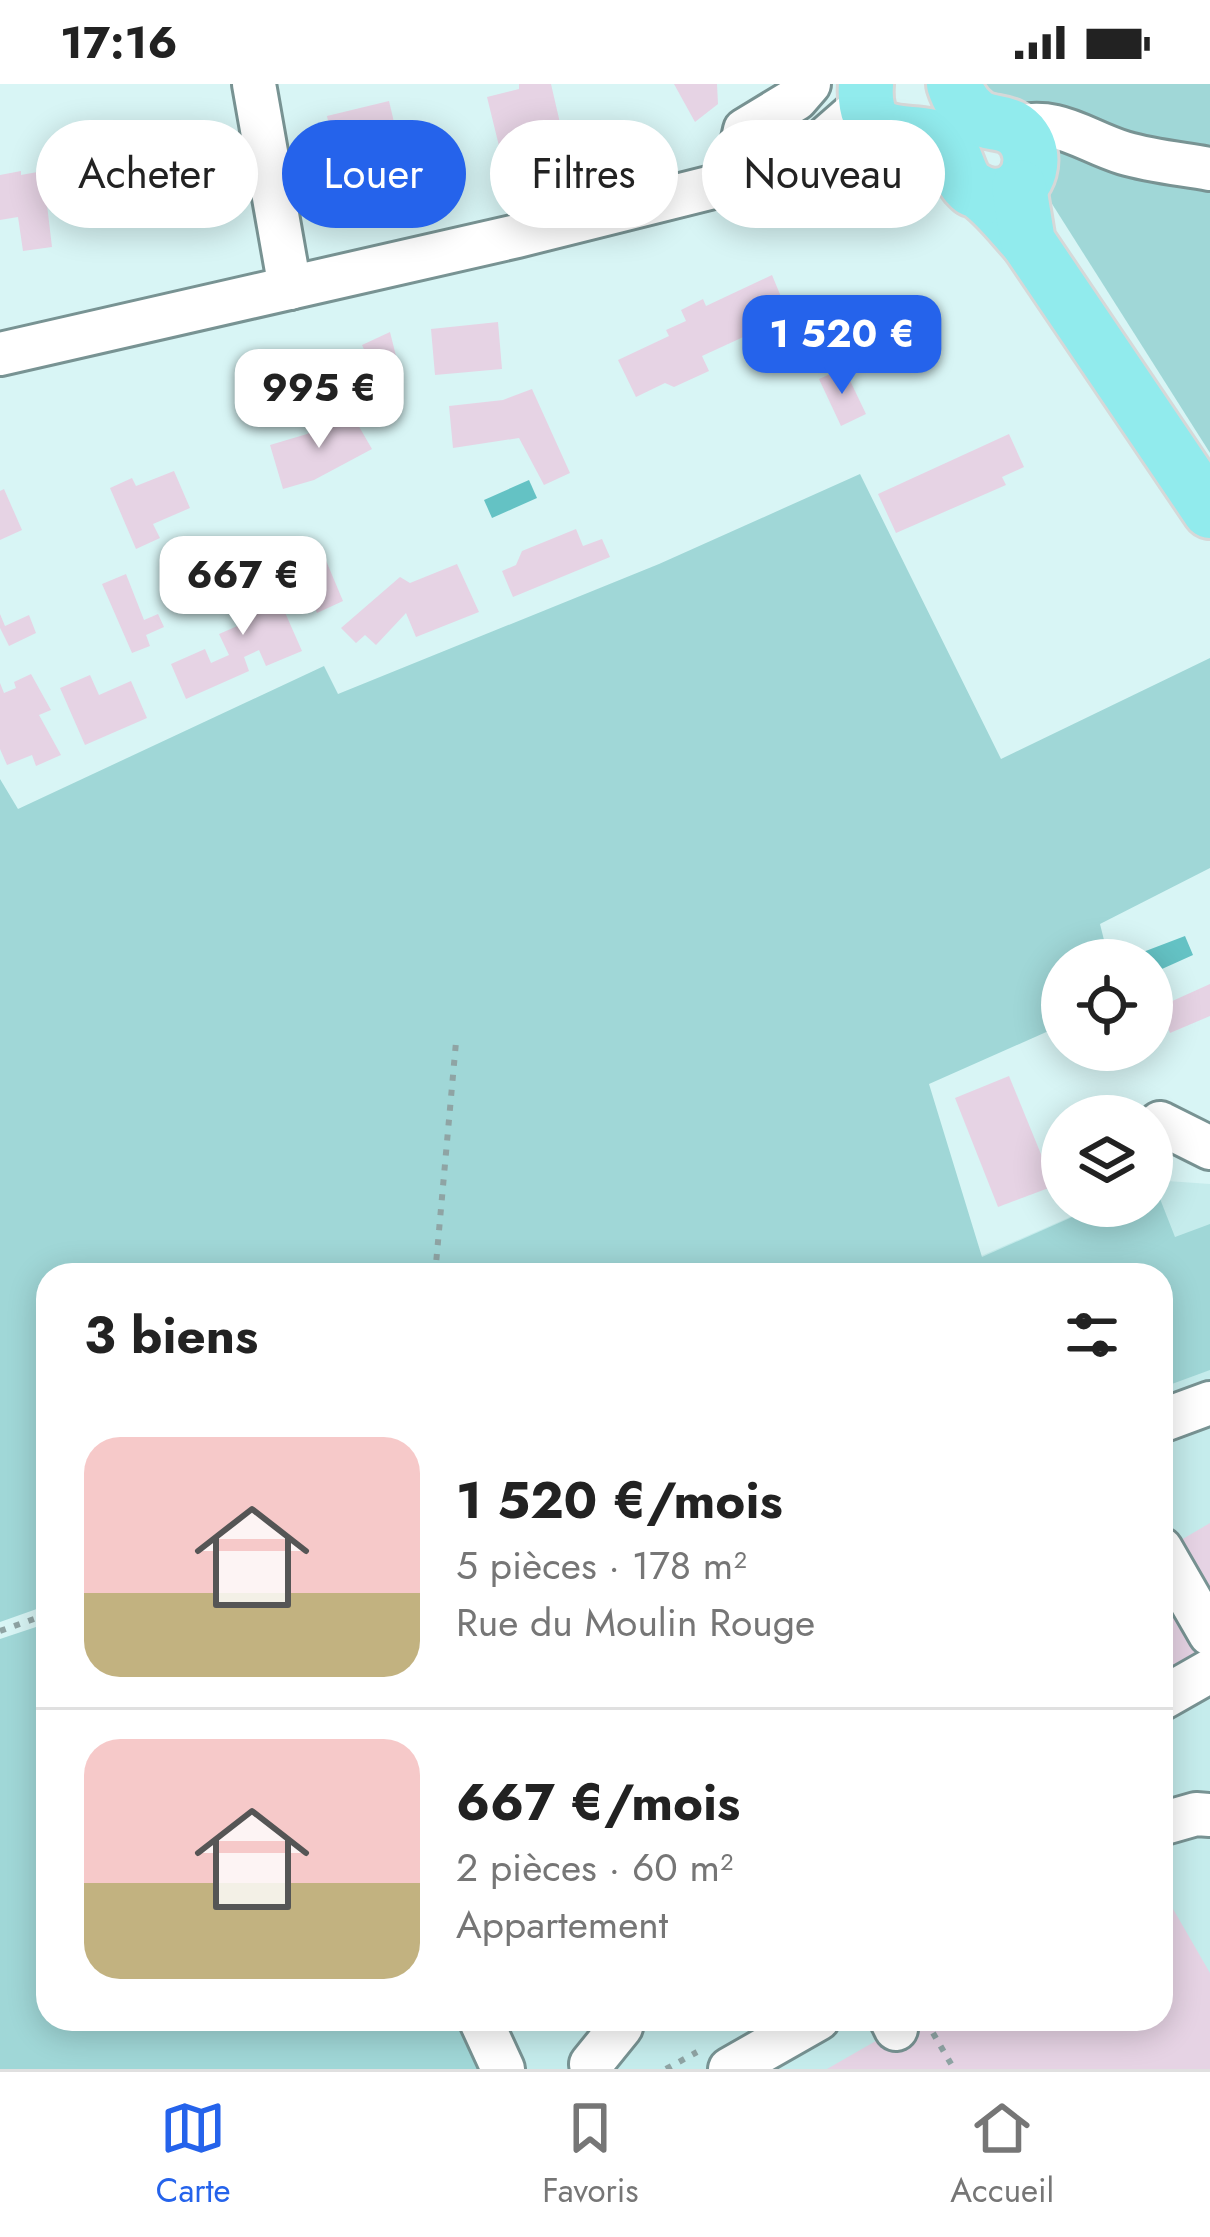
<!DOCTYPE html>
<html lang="fr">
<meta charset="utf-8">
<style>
:root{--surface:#fff;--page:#f2f2f2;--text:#222;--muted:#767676;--line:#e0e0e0;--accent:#2563eb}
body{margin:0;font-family:Jost,sans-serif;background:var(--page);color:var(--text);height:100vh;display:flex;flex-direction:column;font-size:45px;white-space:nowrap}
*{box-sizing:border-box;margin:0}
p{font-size:39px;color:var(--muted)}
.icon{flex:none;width:66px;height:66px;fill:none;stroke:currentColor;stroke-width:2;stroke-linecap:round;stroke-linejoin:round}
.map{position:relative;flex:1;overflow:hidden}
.sheet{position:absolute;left:36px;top:1179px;width:1137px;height:768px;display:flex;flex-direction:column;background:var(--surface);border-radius:36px;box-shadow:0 6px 30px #0003}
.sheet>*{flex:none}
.top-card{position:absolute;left:36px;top:36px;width:1140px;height:108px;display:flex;gap:24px}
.fabs{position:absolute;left:1041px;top:855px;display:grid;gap:24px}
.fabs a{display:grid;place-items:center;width:132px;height:132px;border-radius:50%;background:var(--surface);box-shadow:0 6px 30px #0003;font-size:60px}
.price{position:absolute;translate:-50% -102px;padding:0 27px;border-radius:24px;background:#fff;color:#222;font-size:39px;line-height:78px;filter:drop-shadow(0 3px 6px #0008)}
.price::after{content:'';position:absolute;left:50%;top:72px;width:36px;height:27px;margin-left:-18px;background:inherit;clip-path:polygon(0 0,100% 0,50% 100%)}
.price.selected{background:var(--accent);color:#fff}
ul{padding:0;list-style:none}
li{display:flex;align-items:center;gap:36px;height:300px;padding:0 48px}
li+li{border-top:3px solid var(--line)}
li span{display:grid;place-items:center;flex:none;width:336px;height:240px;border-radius:36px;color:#555}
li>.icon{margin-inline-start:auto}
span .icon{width:144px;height:144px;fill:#fffc;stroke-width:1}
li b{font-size:51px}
h2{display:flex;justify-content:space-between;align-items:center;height:144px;padding:0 48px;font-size:51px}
.tag{padding:0 42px;border-radius:54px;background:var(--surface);box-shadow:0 6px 30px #0003;font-size:42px;line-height:108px}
.tag.selected{background:var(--accent);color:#fff}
.status{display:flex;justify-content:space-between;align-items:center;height:84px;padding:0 60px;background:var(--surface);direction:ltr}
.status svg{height:33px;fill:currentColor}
.tabs{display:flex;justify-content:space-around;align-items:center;height:168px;border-top:3px solid var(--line);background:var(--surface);font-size:33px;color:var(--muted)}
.tabs a{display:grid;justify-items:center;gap:6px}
.tabs .selected{color:var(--accent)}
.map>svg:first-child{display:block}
.built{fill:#c5ecec}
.green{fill:#a0d7d7}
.water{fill:#64c2c4}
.building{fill:#e6d3e4}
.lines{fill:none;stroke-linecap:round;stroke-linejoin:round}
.minor-casing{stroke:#789393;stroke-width:48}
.major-casing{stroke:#d6d8d8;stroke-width:60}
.path{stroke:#8fa4a4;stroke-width:6;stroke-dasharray:6 9;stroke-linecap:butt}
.minor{stroke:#fff;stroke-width:42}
.major{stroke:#91ebed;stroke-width:54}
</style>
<div class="status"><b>17:16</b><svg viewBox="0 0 49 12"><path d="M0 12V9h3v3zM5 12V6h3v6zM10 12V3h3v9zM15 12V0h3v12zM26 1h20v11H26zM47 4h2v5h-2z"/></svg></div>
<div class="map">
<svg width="1210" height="1985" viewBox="0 0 1210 1985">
<rect width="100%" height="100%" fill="#d8f5f5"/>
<!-- built -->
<path class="built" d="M1153,1096L1210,1100V1985H0L48,1935H1161V1191H938L1095,1122H1152Z"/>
<!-- green -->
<g class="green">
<path d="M976,0H1210V369Z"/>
<path d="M860,390L1001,675L1210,574V784L1100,840L1109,876H1062V941L929,1000L982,1173L1097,1122H1152L1153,1097L1175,1153L1210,1140V1286L1161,1304V1191H48V1521L0,1538V695L18,725L324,582L338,610L659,480Z"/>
<path d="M48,1539V1935H466L488,1985H0V1555Z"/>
</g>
<!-- water -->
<g class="water">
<path d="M529,396L537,414L492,434L484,416Z"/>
<path d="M1185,852L1193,871L1153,889L1152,876H1147L1143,868Z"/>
</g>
<!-- building -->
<g class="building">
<path d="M519,0H551L560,39L538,45L540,52L499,62L487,13L519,5Z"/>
<path d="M674,0H717L718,20L695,38Z"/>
<path d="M389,17L402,72L338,84L327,32Z"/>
<path d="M141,45L143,56L194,47L206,112L168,118L169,126L139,132L124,49Z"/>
<path d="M21,87V91L43,87L52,163L23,167L18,133L0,136V91Z"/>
<path d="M772,191L789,232L702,272L709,287L674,303L665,299L636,313L618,276L669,252L666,246L686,237L681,226L703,215L706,222Z"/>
<path d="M498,238L502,285L435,291L431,245Z"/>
<path d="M390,248L398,280L394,282L401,298L383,306L362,261Z"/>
<path d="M844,284L866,330L841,342L819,295Z"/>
<path d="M532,305L570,389L544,401L519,354L453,364L449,322L503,316Z"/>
<path d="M350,327L372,365L314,396L283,405L270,361L307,350Z"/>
<path d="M1009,350L1024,383L1002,393L1006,401L896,449L878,410Z"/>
<path d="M174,387L190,424L153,440L160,454L136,465L110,404L132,394L136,402Z"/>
<path d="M4,405L22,446L0,456V407Z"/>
<path d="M576,445L583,462L602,455L610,473L513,513L502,487L516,481L522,467Z"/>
<path d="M319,460L343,517L317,529L292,470Z"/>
<path d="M457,480L479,528L416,553L406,529L376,561L365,551L356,559L341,544L400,493L410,499Z"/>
<path d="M265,483L302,567L266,582L259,566L244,573L249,587L186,615L171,580L205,565L211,579L229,571L219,550L249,537L232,498Z"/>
<path d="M126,490L144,536L158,530L164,543L146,551L150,562L132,569L102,500Z"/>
<path d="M0,530L5,542L29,531L36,549L9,562L0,544Z"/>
<path d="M31,590L51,626L39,631L61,671L36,682L32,671L7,681L0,665V599L4,609L16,604L14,598Z"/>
<path d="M90,591L99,611L131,597L147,634L85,661L60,604Z"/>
<path d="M1210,900V932L1170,949L1159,923Z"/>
<path d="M1009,992L1054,1102L998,1123L955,1014Z"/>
<path d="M1210,1439V1506L1181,1456Z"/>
<path d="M1161,1503L1200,1569L1161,1591Z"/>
<path d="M1161,1804L1210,1889V1985H827L914,1935H1161Z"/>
</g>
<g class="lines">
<defs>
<g id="minor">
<path d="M254,0L290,204"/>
<path d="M1012,44C1059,32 1082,56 1124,69C1151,77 1182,80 1210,85"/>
<path d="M793,83L866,19"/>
<path d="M751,93L743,55L745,46L796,15L809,0"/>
<path d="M0,270L517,152L793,83C829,79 863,73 893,49"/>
<path d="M1160,1039L1210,1064"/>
<path d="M1161,1337L1210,1319"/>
<path d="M1161,1465L1210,1550"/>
<path d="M1161,1615L1210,1587"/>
<path d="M1161,1740L1196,1730L1210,1731"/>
<path d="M480,1935L503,1985"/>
<path d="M891,1935L896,1945"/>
<path d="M591,1980L621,1943L620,1935"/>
<path d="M730,1985L818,1935"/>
</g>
<g id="major">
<path d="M866,0C861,70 919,38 944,59C957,69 956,87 967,100C976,110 971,102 982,110C999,123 1014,143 1028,158"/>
<path d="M954,0C958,13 964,23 975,31C986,40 999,37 1011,43C1032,54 1037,83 1021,101C1012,111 999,113 986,111"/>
<path d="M1019,103L1028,158L1210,427"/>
</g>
</defs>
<!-- minor casing -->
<use href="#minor" class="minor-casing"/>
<!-- major casing -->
<use href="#major" class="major-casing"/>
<!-- path -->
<g class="path">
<path d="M435,1191L456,958"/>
<path d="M0,1547L48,1530"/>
<path d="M933,1949L954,1985"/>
<path d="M666,1985L697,1968"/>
</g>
<!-- minor -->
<use href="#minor" class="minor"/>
<!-- major -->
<use href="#major" class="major"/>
</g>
</svg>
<div class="fabs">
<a><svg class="icon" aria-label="locate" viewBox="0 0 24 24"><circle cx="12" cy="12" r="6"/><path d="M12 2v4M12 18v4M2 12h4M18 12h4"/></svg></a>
<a><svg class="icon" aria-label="layers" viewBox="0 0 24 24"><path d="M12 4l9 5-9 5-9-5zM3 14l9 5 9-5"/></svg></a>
</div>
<b class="price selected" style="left:842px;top:313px">1 520 €</b>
<b class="price" style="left:319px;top:367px">995 €</b>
<b class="price" style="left:243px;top:554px">667 €</b>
<div class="top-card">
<a class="tag">Acheter</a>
<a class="tag selected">Louer</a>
<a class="tag">Filtres</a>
<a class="tag">Nouveau</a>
</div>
<section class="sheet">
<h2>3 biens<svg class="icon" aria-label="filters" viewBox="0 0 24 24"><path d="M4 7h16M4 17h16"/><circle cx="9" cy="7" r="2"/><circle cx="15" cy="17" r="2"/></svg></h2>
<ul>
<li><span style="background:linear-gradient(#f6c9c9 65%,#c2b280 0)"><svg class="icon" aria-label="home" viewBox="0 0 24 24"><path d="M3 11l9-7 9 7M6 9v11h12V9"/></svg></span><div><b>1 520 €/mois</b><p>5 pièces · 178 m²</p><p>Rue du Moulin Rouge</p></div></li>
<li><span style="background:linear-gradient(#f6c9c9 60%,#c2b280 0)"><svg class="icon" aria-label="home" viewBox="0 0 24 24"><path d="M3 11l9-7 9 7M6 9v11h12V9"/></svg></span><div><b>667 €/mois</b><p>2 pièces · 60 m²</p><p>Appartement</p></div></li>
</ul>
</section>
</div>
<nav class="tabs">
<a class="selected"><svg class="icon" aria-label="map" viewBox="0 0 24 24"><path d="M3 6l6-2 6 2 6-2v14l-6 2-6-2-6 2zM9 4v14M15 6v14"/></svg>Carte</a>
<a><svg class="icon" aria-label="saved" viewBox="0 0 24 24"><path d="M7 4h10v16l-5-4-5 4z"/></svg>Favoris</a>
<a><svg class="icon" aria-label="home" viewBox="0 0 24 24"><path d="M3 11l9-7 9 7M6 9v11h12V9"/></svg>Accueil</a>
</nav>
